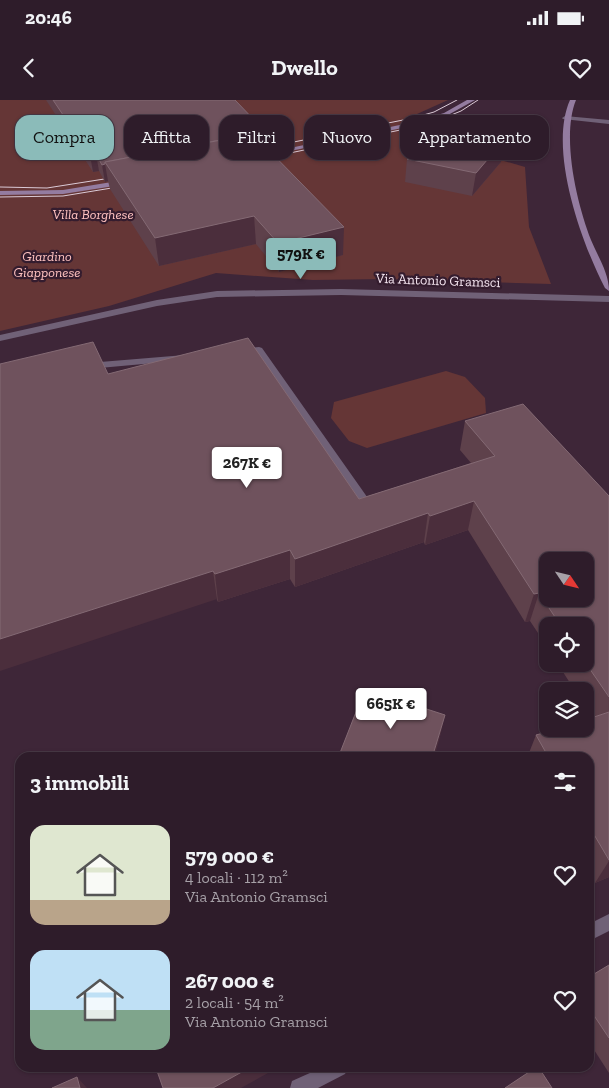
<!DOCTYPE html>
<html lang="it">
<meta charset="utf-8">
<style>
:root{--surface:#2e1c2a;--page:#3a2936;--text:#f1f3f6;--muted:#a7a1a8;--line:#493a47;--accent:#8bbbb9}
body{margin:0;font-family:"Zilla Slab",serif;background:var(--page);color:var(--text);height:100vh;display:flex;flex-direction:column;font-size:19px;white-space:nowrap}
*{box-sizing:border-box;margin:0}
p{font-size:16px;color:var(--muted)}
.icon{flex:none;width:28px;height:28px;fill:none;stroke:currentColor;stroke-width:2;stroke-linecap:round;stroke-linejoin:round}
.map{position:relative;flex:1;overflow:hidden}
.side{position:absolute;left:15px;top:652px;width:579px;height:320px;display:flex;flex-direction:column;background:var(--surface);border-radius:15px;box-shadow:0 1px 4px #0004,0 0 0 1px var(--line)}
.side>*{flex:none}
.top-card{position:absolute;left:15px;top:15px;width:580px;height:45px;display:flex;gap:10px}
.needle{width:32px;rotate:125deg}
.buttons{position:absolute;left:539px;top:452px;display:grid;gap:10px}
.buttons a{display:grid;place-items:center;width:55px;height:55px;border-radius:10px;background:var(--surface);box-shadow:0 1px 4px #0004,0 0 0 1px var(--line);font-size:25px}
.price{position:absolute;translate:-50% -42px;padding:0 11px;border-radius:5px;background:#fff;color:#222;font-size:16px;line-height:32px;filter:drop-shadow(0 1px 2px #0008)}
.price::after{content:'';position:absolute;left:50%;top:30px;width:15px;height:11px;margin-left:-8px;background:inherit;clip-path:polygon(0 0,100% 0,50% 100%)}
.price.on{background:var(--accent);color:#111}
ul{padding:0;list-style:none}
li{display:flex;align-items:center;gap:15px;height:125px;padding:0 15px}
li span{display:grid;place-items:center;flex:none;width:140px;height:100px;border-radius:15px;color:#555}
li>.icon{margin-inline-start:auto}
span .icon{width:60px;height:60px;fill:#fffc;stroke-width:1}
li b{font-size:21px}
h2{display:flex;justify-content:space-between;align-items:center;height:60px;padding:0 15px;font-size:21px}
.pill{padding:0 18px;border-radius:15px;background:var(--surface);box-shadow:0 1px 4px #0004,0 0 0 1px var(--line);font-size:18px;line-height:45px}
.pill.on{background:var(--accent);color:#111}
.status{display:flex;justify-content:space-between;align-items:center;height:35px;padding:0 25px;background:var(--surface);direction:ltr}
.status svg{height:14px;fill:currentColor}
header{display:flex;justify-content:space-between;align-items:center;height:65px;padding:0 15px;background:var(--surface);font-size:22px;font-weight:800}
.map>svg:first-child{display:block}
.green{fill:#653636}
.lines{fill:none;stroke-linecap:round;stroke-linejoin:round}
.lane{fill:#706177;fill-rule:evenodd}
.street{fill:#706177;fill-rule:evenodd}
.secondary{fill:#947ca0;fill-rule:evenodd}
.tram{stroke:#dbcad6;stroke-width:1}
.wall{fill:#5e414b}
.shaded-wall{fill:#4b2e3c}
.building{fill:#6f525d;stroke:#846a74;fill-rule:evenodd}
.labels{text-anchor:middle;stroke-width:4.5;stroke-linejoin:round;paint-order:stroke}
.far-park-label{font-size:14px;font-style:italic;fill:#ffc2c0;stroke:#341c2e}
.far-street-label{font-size:14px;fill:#f7e7f2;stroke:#341c2e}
</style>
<div class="status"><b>20:46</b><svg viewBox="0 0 49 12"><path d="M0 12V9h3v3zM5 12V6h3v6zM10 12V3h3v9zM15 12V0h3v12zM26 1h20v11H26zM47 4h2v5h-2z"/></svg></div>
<header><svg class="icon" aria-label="back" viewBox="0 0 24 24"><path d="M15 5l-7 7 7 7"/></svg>Dwello<svg class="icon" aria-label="heart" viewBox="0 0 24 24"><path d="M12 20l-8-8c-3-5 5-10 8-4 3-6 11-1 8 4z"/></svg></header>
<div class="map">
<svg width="609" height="988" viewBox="0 0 609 988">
<rect width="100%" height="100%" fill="#3e2638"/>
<!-- green -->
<g class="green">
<path d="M0,0H448L417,14L459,48L525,67L529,127L551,184L387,179L313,180L216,173L109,206L0,231Z"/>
<path d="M446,271L465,277L485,298L486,313L367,348L349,341L331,318L334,302Z"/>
</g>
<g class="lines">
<!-- lane -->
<g class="lane">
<path d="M259,247L262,248L365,394L367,397L365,400H357L256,253L240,255L235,252L240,249Z"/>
<path d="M185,255L188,256V260L88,269L83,266L88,263Z"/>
</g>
<!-- street -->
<g class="street">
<path d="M565,16L609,20V24L563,19L562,18Z"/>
<path d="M341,189L609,196V202L341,195L217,197L157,206L0,241V235L157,200L217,191Z"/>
<path d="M609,814V831L589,841V824Z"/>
<path d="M321,968H348L345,974L318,988H290L292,981Z"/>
</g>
<!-- secondary -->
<g class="secondary">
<path d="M467,0H475L448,15L417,25L256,58L252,56L414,22L444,13Z"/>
<path d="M570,0H576C561,37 577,104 591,140C598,157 609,173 609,191L605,188C581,142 548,49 570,0Z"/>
<path d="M124,80L128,82L127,84L63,94L0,95V91L63,90Z"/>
</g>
<!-- tram -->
<g class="tram">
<path d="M254,50L413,18L434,12L457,0"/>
<path d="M261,59L429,24L461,11L478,0"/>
<path d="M0,87L47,88L117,77"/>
<path d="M0,97L63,96L124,86"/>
</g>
</g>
<!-- wall -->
<g class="wall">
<path d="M46,0H235L258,24L259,39L343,155L279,172L256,144L159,166L110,89L108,81L105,82L99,71L93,72Z"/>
<path d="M407,59L501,62L472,96L405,82Z"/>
<path d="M108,274L359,399L471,363L460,350L465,321L609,396V777L595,783L589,772V658H527L536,635L592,618L585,606V591H575L558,564H585V526H548V548L530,521L525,522L468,430L425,445L424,442L295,487L290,479L218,502Z"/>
<path d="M609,865V973L589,942V877Z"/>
</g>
<!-- shaded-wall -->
<g class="shaded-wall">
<path d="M258,24L259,40L117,79L239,28Z"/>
<path d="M505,39L501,62L472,96L476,73Z"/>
<path d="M96,54L99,71L93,72L90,55Z"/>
<path d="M105,64L108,81L105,82L102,65Z"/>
<path d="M254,116L256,144L159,166L155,138Z"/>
<path d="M344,127L343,155L279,172L278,143Z"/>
<path d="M474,401L468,430L425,445L430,416Z"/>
<path d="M428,413L424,442L295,487V459Z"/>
<path d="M290,450V479L218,502L215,474Z"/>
<path d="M213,471L217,499L0,571V539Z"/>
<path d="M539,493L530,521L525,522L534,494Z"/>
<path d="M445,615L439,641L434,658H432Z"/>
<path d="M609,761V777L595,783Z"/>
<path d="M249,968H277L241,988H213Z"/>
<path d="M77,977L87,988H80Z"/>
</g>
<!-- building -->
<g class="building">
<path d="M53,0H235L258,24L239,28L246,35L105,62V64L102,65L96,54L90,55Z"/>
<path d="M439,26L505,39L476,73L407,59Z"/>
<path d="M253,34L344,127L278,143L254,116L155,138L105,62Z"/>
<path d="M248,238L359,399L495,356L465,321L523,304L609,396V597L585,562V526H561L539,493L534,494L474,401L430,416L428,413L295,459L290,450L215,474L213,471L0,539V264L93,242L108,274ZM548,461H585V499H548Z"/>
<path d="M365,589L445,615L432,658H338Z"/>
<path d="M609,612V760L589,726V658H549L536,635L557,629H585V620Z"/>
<path d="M609,865V938L589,908V877Z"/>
<path d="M156,968H249L213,988H163Z"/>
<path d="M535,968H539L552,988H505Z"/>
<path d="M77,977L80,988H52Z"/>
</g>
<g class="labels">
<!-- far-park labels -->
<g class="far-park-label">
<text x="93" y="119">Villa Borghese</text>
<text x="47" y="161">Giardino<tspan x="47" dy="16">Giapponese</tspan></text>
</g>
<!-- far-street labels -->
<g class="far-street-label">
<text transform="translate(438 180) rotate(2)" y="5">Via Antonio Gramsci</text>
</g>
</g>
</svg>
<div class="buttons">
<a><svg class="needle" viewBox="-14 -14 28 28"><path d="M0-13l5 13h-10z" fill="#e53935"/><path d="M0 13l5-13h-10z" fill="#a7a1a8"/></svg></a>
<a><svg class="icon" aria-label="locate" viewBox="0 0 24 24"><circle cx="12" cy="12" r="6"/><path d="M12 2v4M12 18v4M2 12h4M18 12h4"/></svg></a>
<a><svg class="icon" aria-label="layers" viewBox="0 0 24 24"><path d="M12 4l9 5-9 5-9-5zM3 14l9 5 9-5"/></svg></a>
</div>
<b class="price on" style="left:301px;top:180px">579K €</b>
<b class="price" style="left:247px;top:389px">267K €</b>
<b class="price" style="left:391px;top:630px">665K €</b>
<div class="top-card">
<a class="pill on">Compra</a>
<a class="pill">Affitta</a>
<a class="pill">Filtri</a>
<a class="pill">Nuovo</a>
<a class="pill">Appartamento</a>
</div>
<section class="side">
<h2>3 immobili<svg class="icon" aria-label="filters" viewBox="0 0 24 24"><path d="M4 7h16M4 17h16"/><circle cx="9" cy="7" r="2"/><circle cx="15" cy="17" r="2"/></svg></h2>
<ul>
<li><span style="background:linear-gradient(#dfe7d0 75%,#b9a48a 0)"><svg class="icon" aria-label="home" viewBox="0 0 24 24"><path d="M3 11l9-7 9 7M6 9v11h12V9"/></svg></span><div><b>579 000 €</b><p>4 locali · 112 m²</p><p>Via Antonio Gramsci</p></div><svg class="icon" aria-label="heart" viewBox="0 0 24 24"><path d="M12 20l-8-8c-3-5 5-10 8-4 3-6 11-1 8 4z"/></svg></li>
<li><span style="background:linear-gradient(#bfe0f5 60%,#7fa58c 0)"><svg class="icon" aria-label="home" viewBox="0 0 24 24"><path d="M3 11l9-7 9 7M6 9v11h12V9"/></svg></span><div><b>267 000 €</b><p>2 locali · 54 m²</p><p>Via Antonio Gramsci</p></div><svg class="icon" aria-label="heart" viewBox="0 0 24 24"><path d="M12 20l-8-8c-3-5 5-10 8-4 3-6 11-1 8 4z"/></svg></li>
</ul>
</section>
</div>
